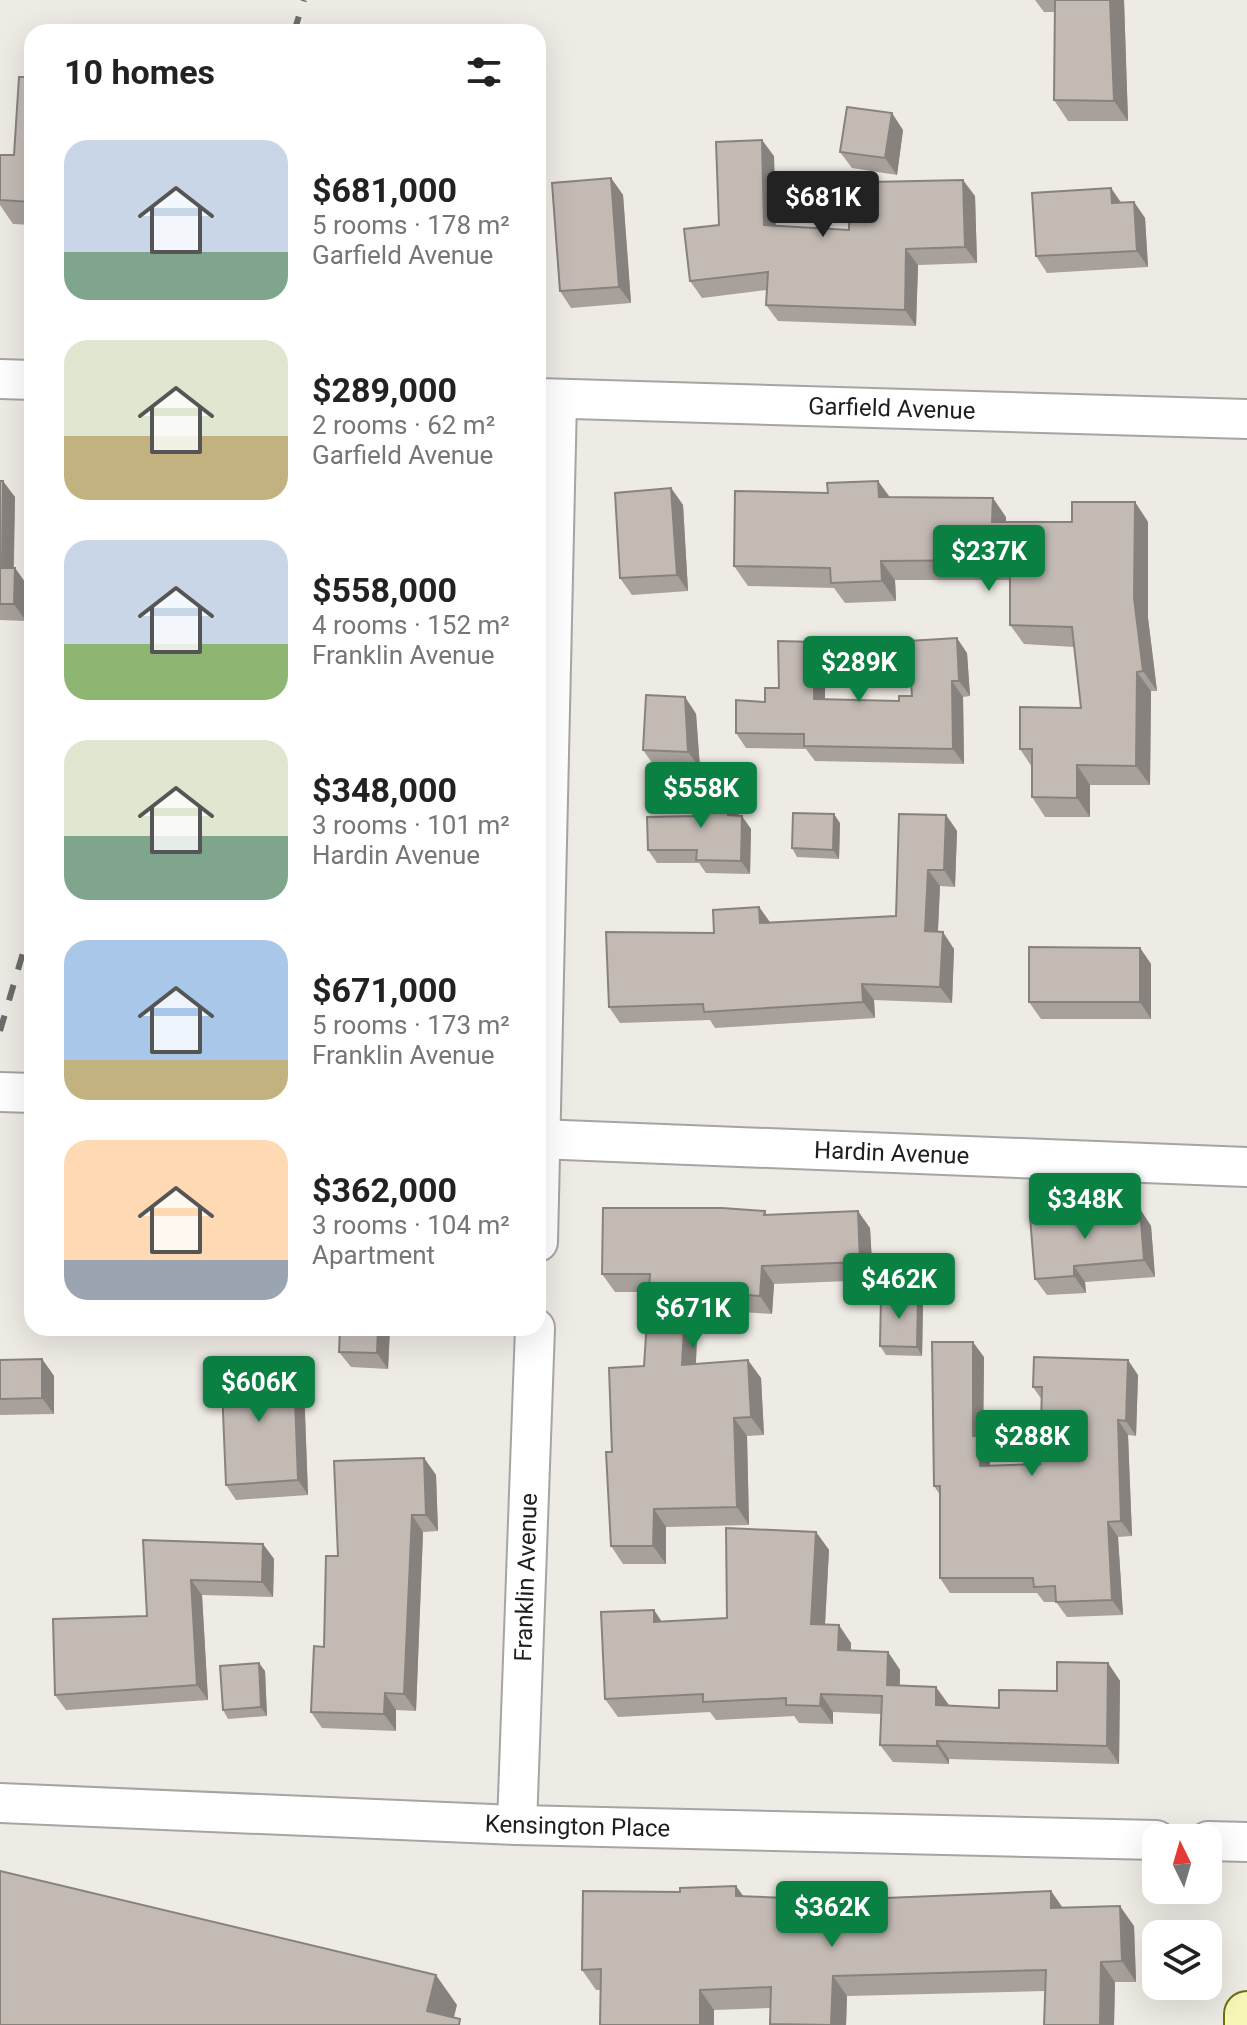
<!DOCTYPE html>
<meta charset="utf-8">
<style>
:root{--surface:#fff;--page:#f2f2f2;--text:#222;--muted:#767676;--accent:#0b8043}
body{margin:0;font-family:Roboto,sans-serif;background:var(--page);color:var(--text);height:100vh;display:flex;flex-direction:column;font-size:30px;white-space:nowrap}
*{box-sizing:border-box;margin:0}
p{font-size:26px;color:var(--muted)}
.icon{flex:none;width:44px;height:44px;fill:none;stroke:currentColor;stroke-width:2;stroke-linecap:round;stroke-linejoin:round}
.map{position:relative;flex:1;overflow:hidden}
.sheet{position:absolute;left:24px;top:24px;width:522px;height:1312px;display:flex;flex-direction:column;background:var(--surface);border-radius:24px;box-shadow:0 8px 32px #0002}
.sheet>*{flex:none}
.needle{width:52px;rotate:355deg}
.buttons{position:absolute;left:1142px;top:1824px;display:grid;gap:16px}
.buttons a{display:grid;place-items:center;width:80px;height:80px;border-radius:16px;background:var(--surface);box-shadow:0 8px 32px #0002;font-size:40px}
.price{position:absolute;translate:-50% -68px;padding:0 18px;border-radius:8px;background:var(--accent);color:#fff;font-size:26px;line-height:52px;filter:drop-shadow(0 2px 4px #0008)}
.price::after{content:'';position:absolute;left:50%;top:48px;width:24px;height:18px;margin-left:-12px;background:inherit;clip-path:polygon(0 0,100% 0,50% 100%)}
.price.selected{background:#222;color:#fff}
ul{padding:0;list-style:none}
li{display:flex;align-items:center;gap:24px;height:200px;padding:0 40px}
li span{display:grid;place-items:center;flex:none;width:224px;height:160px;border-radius:24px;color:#555}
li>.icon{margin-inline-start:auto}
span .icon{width:96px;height:96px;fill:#fffc;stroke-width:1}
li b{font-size:34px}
h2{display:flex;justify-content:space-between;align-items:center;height:96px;padding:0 40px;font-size:34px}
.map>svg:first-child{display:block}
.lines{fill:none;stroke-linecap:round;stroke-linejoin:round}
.street-casing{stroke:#a5a5a5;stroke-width:42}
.secondary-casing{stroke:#6c7108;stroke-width:48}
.street{stroke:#fff;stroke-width:38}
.secondary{stroke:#f7f7b9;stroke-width:44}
.rail{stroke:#6c6c6c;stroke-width:6;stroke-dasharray:16 16;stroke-linecap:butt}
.wall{fill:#a8a09b}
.shaded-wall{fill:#88827e}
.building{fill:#c3bab4;stroke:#88827e;stroke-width:2}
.labels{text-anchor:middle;stroke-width:6;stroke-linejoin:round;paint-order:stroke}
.street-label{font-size:24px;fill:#1e1e1e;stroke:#fff}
</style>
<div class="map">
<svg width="1247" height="2025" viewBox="0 0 1247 2025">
<rect width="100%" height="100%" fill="#eeeae4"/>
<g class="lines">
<defs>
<g id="street">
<path d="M0,379L32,380"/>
<path id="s1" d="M538,398L1247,419"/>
<path d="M0,1092L32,1093"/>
<path id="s2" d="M538,1139L1247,1167"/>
<path d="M538,1242L557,399"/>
<path id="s3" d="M0,1803L517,1825L1156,1840"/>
<path id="s4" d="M517,1825L535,1328"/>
<path d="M1208,1841L1247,1842"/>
</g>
<path id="secondary" d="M1247,2025V2014"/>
</defs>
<!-- street casing -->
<use href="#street" class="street-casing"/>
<!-- secondary casing -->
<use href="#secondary" class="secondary-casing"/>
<!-- street -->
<use href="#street" class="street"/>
<!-- secondary -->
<use href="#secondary" class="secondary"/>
<!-- rail -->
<g class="rail">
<path d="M294,32L304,0"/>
<path d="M0,1031L32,922"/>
</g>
</g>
<!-- wall -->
<g class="wall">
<path d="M1035,0H1124L1128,121H1068L1054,100L1055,12H1044Z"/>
<path d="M32,77V225L13,224L0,205V155H14Z"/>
<path d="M903,130L897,175L852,168L840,152Z"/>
<path d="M774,156L776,226L849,230L869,221L975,196L977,263L918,265L916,326L778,321L766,305L767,290L702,298L690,281L719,225Z"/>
<path d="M611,178L623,195L631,303L571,308L560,291Z"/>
<path d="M1111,188L1121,202H1134L1145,218L1148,267L1047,273L1036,256Z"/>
<path d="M0,481L15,497L14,568H15L27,585L26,621L0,620Z"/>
<path d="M671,488L683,505L688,591L632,595L620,578Z"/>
<path d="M890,497L1006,517V522H1072L1135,502L1148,522V618L1157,691H1151L1150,785H1090V817H1045L1032,797V767L1020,749L1081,708L1074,647L1024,644L1010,625V580H895L896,601L845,603L834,588L748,586L734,566Z"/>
<path d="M815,642L825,657V699L899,701L912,696L967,653L970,696L963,697L964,764L815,761L806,749L746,748L736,733L779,688Z"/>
<path d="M685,697L696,714L700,768L655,767L643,750Z"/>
<path d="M739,804L738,815L751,829L750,874L706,873L699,863H657L648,850L697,816Z"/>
<path d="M946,815L957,831L955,887L940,886L938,932L954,949L952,1003L874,1000L875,1018L715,1028L710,1020L620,1023L609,1007L714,933L759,907L770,922L896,916Z"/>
<path d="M840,823L839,859L797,857L792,848Z"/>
<path d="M1140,948L1151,964V1019H1041L1029,1002Z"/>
<path d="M1140,1209L1151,1226L1155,1277L1085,1282L1086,1293L1047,1295L1035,1279Z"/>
<path d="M765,1211L767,1215L870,1228L873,1280L774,1284L772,1314L698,1309L696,1364L761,1378L764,1435L747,1436L749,1525L666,1527V1564H623L611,1546L612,1452L644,1366L649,1292H615L602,1274Z"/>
<path d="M923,1305L922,1356L886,1355L880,1346Z"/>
<path d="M390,1328L388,1369L351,1367L339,1352Z"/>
<path d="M984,1357L983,1443L989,1451L990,1466L1040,1464L1042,1400L1033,1387L1138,1375L1136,1436L1128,1435L1132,1536L1118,1537L1123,1615L1067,1617L1056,1602H1044L1037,1593H950L940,1578V1495L934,1486Z"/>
<path d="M42,1359L54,1376V1414L0,1415V1360Z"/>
<path d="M304,1387L308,1495L236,1500L226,1485Z"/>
<path d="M424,1458L436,1475L438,1531L423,1532L416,1711L396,1710V1731L322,1728L311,1712L324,1647L338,1556Z"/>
<path d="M816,1532L829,1550L825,1624L851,1643V1651L888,1652L900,1670V1686L949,1706L999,1708L1057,1691L1108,1663L1120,1681L1119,1764L949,1759V1764L893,1762L880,1745L881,1714L833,1712V1724L799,1723L794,1716L716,1720L710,1712L618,1717L605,1699L654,1610L661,1621L727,1618Z"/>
<path d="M143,1540L263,1544L274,1559L273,1597L202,1595L208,1700L66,1710L55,1695L147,1616Z"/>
<path d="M265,1671L267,1716L228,1719L223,1710Z"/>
<path d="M736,1886L744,1897L837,1900L1051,1891L1062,1908L1134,1926L1136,1982H1115L1114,2025H1044L1045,1991L847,1996L846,2025H771L770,2008L714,2010V2025H600L601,1990H596L582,1970L680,1892Z"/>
</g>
<!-- shaded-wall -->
<g class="shaded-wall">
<path d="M1110,0H1124L1128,121L1114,101Z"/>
<path d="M892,113L903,130L897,175L885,158Z"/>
<path d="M762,140L774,156L776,241L764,225Z"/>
<path d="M611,178L623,195L631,303L619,287Z"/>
<path d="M963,180L975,196L977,263L965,247Z"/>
<path d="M1111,188L1122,205L1112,203Z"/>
<path d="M1134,202L1145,218L1148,267L1137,251Z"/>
<path d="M906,249L918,265L916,326L905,310Z"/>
<path d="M3,481L15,497L13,584L2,568Z"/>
<path d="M878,481L892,500L879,497Z"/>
<path d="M671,488L683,505L688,591L677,575Z"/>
<path d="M993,498L1006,517V541L992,522Z"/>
<path d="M1135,502L1148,522V618L1157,691L1143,671L1134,598Z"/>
<path d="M881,561L895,580L896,601L882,581Z"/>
<path d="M15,568L27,585L26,621L14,604Z"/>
<path d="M957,638L967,653L970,696L959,681Z"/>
<path d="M815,642L825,657V714L814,699Z"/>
<path d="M1137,672L1151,691L1150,785L1136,766Z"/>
<path d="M952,681L963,697L964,764L953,749Z"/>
<path d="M685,697L696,714L700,768L688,752Z"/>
<path d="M1077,765L1090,785V817L1077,798Z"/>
<path d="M729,791L739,804L738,828L728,815Z"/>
<path d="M834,814L840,823L839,859L833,850Z"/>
<path d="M946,815L957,831L955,887L944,870Z"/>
<path d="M742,816L751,829L750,874L741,861Z"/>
<path d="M928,870L940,886L937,948L925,931Z"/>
<path d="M759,907L771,924L760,923Z"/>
<path d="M943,932L954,949L952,1003L940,987Z"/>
<path d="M1140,948L1151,964V1019L1140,1002Z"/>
<path d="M862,984L874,1000L875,1018L863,1002Z"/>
<path d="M1140,1209L1151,1226L1155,1277L1144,1260Z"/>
<path d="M858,1211L870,1228L873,1280L860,1262Z"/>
<path d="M762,1266L774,1284L772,1314L760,1296Z"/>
<path d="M1074,1266L1085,1282L1086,1293L1074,1276Z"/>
<path d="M686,1291L698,1309L695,1383L682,1365Z"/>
<path d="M918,1296L923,1305L922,1356L917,1347Z"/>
<path d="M378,1328H390L388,1369L377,1353Z"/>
<path d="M973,1342L984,1357L983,1443L989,1451L991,1482L980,1466L973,1436Z"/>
<path d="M42,1359L54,1376V1414L42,1398Z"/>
<path d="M748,1360L761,1378L764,1435L751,1417Z"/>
<path d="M1128,1360L1138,1375L1136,1436L1126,1421Z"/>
<path d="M273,1361L283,1376L274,1373Z"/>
<path d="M294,1372L304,1387L308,1495L298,1480Z"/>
<path d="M734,1418L747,1436L749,1525L737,1507Z"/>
<path d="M1118,1420L1128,1435L1132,1536L1121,1521Z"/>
<path d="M424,1458L436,1475L438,1531L426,1515Z"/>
<path d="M654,1509L666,1527V1564L653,1546Z"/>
<path d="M412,1515L423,1532L416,1711L404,1694Z"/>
<path d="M1108,1522L1118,1537L1123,1615L1112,1600Z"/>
<path d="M816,1532L829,1550L824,1642L811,1624Z"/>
<path d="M263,1544L274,1559L273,1597L262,1582Z"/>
<path d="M191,1580L202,1595L208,1700L197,1685Z"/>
<path d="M654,1610L666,1628L654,1622Z"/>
<path d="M839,1625L851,1643L850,1668L838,1650Z"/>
<path d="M888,1652L900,1670L899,1703L887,1685Z"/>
<path d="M259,1663L265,1671L267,1716L261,1707Z"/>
<path d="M1108,1663L1120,1681L1119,1764L1107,1746Z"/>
<path d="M936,1687L949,1705H936Z"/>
<path d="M385,1693L396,1710V1731L384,1714Z"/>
<path d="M821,1694L833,1712V1724L820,1706Z"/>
<path d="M937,1741L949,1759V1764L937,1746Z"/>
<path d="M736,1886L750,1906L736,1896Z"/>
<path d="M1051,1891L1065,1911L1051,1908Z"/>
<path d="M1120,1906L1134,1926L1136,1982L1122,1961Z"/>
<path d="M1101,1962L1115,1982L1114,2025H1100Z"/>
<path d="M436,1975L457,2005L452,2025L427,2011Z"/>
<path d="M833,1976L847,1996L846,2025H831Z"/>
<path d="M700,1990L714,2010V2025H700Z"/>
</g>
<!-- building -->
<g class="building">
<path d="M1055,0H1110L1114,101L1054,100Z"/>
<path d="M19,77H32V202L0,200V155H14Z"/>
<path d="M847,107L892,113L885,158L840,152Z"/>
<path d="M762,140L764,225L849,230V220L869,221L870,182L963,180L965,247L906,249L905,310L766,305L768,272L690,281L684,229L719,225L716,142Z"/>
<path d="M611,178L619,287L560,291L552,183Z"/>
<path d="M1111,188L1112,203L1134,202L1137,251L1036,256L1032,193Z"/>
<path d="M0,481H3L2,568H15L14,604H0Z"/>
<path d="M878,481L879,497L993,498L992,522H1072V502H1135L1134,598L1143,671L1137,672L1136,766L1077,765V798L1032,797V749H1020V707L1081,708L1072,627L1010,625V560L881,561L882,581L831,583L830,568L734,566L735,491L828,493L827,483Z"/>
<path d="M671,488L677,575L620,578L615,493Z"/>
<path d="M957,638L959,681H952L953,749L804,746V734L736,733V700L765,702V688H779L778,641L815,642L814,699L899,701V696H912L908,641Z"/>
<path d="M646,695L685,697L688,752L643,750Z"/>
<path d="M729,791L728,815L742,816L741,861L696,860L697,850H648L647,817L697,816L698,792Z"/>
<path d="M793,813L834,814L833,850L792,848Z"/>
<path d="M899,814L946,815L944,870H928L925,931L943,932L940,987L862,984L863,1002L704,1012L703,1004L609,1007L606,932L714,933L713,910L759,907L760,923L896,916Z"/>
<path d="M1029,947L1140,948V1002H1029Z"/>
<path d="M603,1208H722L765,1211L764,1215L858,1211L860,1262L762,1266L760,1296L686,1291L682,1365L748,1360L751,1417L734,1418L737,1507L654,1509L653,1546H611L606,1452H612L609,1368L644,1366L650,1274H602Z"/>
<path d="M1140,1209L1144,1260L1074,1266V1276L1035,1279L1030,1217Z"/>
<path d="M881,1296H918L917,1347L880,1346Z"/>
<path d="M340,1328H378L377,1353L339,1352Z"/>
<path d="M932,1342H973V1436H978L980,1466L1040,1464L1042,1387H1033L1034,1357L1128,1360L1126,1421L1118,1420L1121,1521L1108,1522L1112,1600L1056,1602L1055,1586L1034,1587L1033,1578H940V1486H934Z"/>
<path d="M42,1359V1398L0,1399V1360Z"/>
<path d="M273,1361L274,1373L294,1372L298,1480L226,1485L221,1363Z"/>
<path d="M424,1458L426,1515H412L404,1694L385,1693L384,1714L311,1712L314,1646L324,1647L326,1556H338L334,1461Z"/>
<path d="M726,1528L816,1532L811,1624L839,1625L838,1650L888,1652L887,1685L936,1687V1705L999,1708V1690L1057,1691V1662L1108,1663L1107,1746L937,1741V1746L880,1745L882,1696L821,1694L820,1706L786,1705V1698L703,1702V1694L605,1699L601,1612L654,1610V1622L727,1618Z"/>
<path d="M143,1540L263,1544L262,1582L191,1580L197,1685L55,1695L53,1619L147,1616Z"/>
<path d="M259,1663L261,1707L223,1710L220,1666Z"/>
<path d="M0,1871L436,1975L427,2011L460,2019L459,2025H0Z"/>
<path d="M736,1886V1896L837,1900L1051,1891V1908L1120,1906L1122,1961L1101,1962L1100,2025H1044L1046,1970L833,1976L831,2025L770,2024L771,1987L700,1990V2025H600L601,1969L582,1970L583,1891L680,1892V1888Z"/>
</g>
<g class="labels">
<!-- street labels -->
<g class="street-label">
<text dy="8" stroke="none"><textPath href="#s1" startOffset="354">Garfield Avenue</textPath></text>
<text dy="8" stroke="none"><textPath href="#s2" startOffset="354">Hardin Avenue</textPath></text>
<text dy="8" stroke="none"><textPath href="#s4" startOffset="248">Franklin Avenue</textPath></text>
<text dy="8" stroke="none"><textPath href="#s3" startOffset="578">Kensington Place</textPath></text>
</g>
</g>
</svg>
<div class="buttons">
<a><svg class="needle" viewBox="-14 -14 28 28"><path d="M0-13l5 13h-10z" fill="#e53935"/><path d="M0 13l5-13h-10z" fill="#767676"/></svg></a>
<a><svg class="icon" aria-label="layers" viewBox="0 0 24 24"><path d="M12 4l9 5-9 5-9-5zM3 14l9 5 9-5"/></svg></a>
</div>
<b class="price selected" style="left:823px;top:239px">$681K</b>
<b class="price" style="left:989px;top:593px">$237K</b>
<b class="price" style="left:859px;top:704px">$289K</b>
<b class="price" style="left:701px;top:830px">$558K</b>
<b class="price" style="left:1085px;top:1241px">$348K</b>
<b class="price" style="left:899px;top:1321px">$462K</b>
<b class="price" style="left:693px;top:1350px">$671K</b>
<b class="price" style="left:259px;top:1424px">$606K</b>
<b class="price" style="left:1032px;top:1478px">$288K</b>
<b class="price" style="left:832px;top:1949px">$362K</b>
<section class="sheet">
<h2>10 homes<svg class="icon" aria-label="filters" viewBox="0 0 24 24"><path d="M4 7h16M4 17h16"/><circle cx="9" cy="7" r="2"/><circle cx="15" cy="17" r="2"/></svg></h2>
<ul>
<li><span style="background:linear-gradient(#c9d6e8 70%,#7fa58c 0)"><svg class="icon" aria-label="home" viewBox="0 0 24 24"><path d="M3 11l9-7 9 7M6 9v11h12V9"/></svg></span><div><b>$681,000</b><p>5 rooms · 178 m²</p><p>Garfield Avenue</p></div></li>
<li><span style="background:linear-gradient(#dfe7d0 60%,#c2b280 0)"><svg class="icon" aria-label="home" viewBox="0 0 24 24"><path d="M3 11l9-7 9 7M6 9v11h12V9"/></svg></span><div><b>$289,000</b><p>2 rooms · 62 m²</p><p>Garfield Avenue</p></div></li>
<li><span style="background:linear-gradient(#c9d6e8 65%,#8fb573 0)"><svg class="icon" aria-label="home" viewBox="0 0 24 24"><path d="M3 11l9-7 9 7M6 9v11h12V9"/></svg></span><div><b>$558,000</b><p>4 rooms · 152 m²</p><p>Franklin Avenue</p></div></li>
<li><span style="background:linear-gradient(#dfe7d0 60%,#7fa58c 0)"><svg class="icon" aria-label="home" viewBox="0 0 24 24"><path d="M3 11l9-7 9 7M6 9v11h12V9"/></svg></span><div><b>$348,000</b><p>3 rooms · 101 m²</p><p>Hardin Avenue</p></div></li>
<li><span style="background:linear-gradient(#a9c7e8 75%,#c2b280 0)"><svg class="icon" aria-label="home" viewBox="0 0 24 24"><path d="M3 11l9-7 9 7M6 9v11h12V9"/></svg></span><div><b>$671,000</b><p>5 rooms · 173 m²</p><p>Franklin Avenue</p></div></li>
<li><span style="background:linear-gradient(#ffd9b3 75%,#9aa5b1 0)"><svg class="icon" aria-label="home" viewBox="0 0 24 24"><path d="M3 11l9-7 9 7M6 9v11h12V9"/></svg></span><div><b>$362,000</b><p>3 rooms · 104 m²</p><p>Apartment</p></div></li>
</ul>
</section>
</div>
